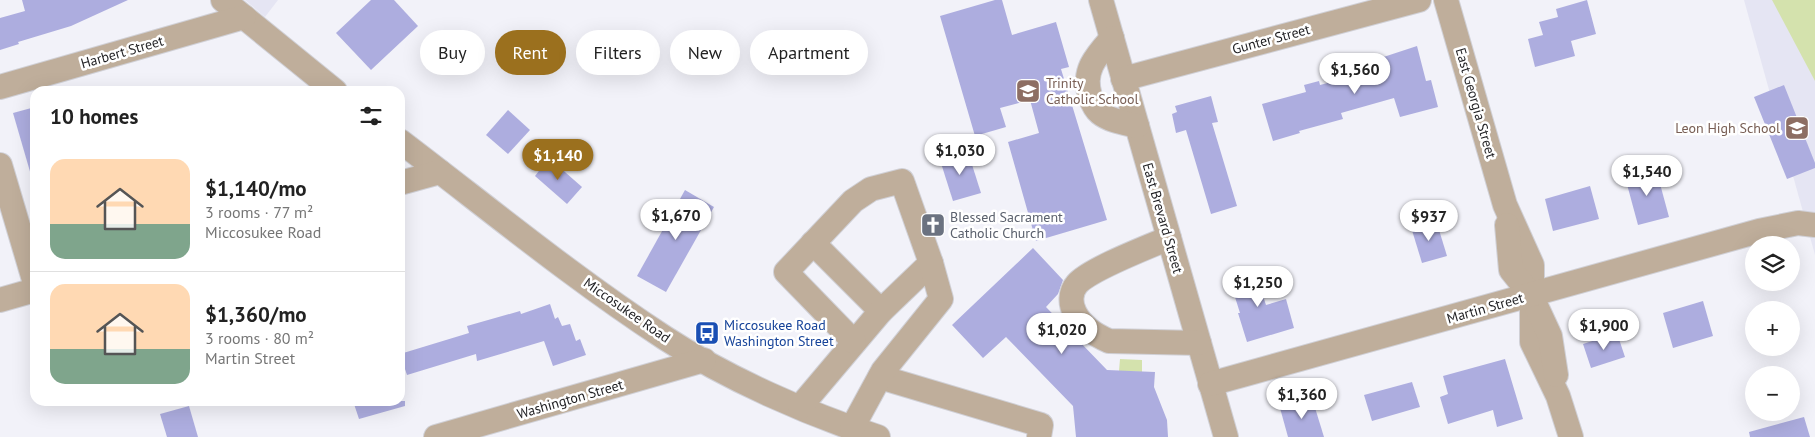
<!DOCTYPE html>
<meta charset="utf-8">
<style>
:root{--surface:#fff;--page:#f6f6f6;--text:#222;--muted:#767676;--line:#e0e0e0;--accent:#9b701e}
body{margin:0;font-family:"PT Sans",sans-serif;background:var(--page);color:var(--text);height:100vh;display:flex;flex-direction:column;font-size:19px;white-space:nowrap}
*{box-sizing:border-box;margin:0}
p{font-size:16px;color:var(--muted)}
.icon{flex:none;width:28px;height:28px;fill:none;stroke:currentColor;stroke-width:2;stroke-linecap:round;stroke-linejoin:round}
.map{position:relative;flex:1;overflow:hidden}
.sheet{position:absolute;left:30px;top:86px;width:375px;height:320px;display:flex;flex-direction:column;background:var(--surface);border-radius:15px;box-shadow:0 5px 20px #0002}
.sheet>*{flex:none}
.guide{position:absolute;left:420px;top:30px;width:475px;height:45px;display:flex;gap:10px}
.tools{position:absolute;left:1745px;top:236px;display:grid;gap:10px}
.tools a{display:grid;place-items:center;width:55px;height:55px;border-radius:50%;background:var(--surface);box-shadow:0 5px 20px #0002;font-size:25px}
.price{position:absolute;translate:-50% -42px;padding:0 11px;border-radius:18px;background:#fff;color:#222;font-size:16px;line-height:32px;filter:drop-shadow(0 1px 2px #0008)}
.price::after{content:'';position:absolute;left:50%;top:30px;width:15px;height:11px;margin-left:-8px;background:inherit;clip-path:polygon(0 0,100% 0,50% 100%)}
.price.on{background:var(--accent);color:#fff}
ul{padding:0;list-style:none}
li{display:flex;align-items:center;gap:15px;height:125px;padding:0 20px}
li+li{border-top:1px solid var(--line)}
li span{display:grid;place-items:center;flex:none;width:140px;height:100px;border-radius:15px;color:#555}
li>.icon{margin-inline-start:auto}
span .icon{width:60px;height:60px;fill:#fffc;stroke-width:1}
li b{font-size:21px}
h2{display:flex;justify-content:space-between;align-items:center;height:60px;padding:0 20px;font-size:21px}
.tag{padding:0 18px;border-radius:22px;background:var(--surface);box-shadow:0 5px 20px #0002;font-size:18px;line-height:45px}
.tag.on{background:var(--accent);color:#fff}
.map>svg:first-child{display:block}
.built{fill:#e5e5f3}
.green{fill:#d4e2ad}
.building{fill:#adaddf}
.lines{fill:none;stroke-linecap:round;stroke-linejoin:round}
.minor-casing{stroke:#d0d0d6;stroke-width:26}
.minor{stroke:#bfae9b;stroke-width:24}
.labels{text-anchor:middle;stroke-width:5;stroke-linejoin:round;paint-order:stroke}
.street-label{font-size:14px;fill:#1d1d20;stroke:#fff}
.education-label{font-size:14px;fill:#785e54;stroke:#fff;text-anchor:start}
.worship-label{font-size:14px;fill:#5b616d;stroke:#fff;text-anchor:start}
.transit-label{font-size:14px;fill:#164399;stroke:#fff;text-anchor:start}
</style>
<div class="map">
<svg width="1815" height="437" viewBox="0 0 1815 437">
<rect width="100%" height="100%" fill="#f2f2f9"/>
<!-- built -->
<g class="built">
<path d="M245,0H278L265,17Z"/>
<path d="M1744,0H1815V255Z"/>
</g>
<!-- green -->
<g class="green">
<path d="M1772,0H1815V81Z"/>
<path d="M1120,359L1142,360V372L1119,371Z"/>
</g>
<!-- building -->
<g class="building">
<path d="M22,0H128L71,26L18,42L19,44L0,50V18L25,11Z"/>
<path d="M371,0H394L418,26L371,70L336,33Z"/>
<path d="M995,0H1002L1012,35L1056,22L1069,67L1061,69L1107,220L1036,241L1008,142L1039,133L1030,100L1000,108L1006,127L975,136L940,16Z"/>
<path d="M1587,0L1596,34L1571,41L1575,56L1535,67L1528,39L1543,35L1539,22L1558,17L1556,9Z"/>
<path d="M1417,46L1426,81L1431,80L1438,107L1400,117L1394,98L1341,113L1343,119L1299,131L1300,133L1273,141L1262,104L1306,92L1304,85L1319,81L1320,85L1350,77L1347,69Z"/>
<path d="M1784,85L1815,163V168L1787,179L1754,97Z"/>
<path d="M1211,96L1218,122L1212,123L1237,206L1211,214L1186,130L1176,133L1172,114L1177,112L1175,106Z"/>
<path d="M35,107V175H31L13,113Z"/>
<path d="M508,110L530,130L508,154L486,135Z"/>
<path d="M968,152L981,193L953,201L940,160Z"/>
<path d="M549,158L582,187L567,204L535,176Z"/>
<path d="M1656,169L1669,217L1638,225L1625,177Z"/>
<path d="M1590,186L1599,219L1553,231L1545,199Z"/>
<path d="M685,190L714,207L666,292L637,276Z"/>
<path d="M1436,220L1447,256L1422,263L1411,227Z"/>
<path d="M1033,248L1063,280L1058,294L1046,307L1107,370L1155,372L1154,387L1167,420L1168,437H1076L1073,406L1006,337L983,358L952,325Z"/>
<path d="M1253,266L1266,305L1286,299L1294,328L1247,342L1238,313H1240L1228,275Z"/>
<path d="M1703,301L1713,336L1673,348L1663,313Z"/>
<path d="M550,304L555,319L558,317L562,326L570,324L576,341L580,339L586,355L553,366L544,341L477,361L476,354L407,375L400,354L469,333L467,326L520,311L521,314Z"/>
<path d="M1617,333L1625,357L1591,368L1583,344Z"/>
<path d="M1505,359L1523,419L1497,427L1493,410L1448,424L1440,397L1448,394L1443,376Z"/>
<path d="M1412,382L1420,407L1372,421L1364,395Z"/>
<path d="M1312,398L1324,437H1288L1280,408Z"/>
<path d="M353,401H405V406L359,419Z"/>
<path d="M189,406L198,437H167L160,414Z"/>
<path d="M1804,417L1810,437H1750L1749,432Z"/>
</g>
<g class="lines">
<defs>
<g id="minor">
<path d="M223,0L335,91"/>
<path d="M1101,0L1226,437"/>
<path d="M1446,0L1505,205L1532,265V342L1558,396L1571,437"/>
<path d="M1112,38C1096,56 1082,71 1090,96C1092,102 1095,109 1100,113C1110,121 1125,123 1137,126"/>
<path d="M1123,79L1419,0"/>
<path d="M0,87L244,17"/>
<path d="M400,141C487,207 573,278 665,338C728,379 808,414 878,437"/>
<path d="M0,165L35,283"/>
<path d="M400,183L440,172"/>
<path d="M1507,225L1511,270L1531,295L1550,336L1556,375"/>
<path d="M1169,238C1148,247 1090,269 1077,284C1070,292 1070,304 1075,313C1082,327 1095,335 1109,341L1199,343"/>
<path d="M813,243L881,311"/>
<path d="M0,300L35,290"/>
<path d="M880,377L1041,425L1039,437"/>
<path d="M1210,384L1759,231L1798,223L1815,225"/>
<path d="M800,407L881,311L931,263"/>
<path d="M852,428L883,371L941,299L931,263L902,181L871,189L853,201L786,272L854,342"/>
<path d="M436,437L704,360"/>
</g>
</defs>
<!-- minor casing -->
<use href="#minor" class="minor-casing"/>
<!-- minor -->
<use href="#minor" class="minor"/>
</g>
<!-- icons -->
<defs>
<symbol id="school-square" viewBox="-11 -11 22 22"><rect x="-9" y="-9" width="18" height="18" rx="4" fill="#8d6e63" stroke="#fff"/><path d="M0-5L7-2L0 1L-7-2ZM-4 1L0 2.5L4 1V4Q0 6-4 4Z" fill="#fff"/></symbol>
<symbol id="church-square" viewBox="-11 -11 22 22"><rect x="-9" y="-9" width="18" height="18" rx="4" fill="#6b7280" stroke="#fff"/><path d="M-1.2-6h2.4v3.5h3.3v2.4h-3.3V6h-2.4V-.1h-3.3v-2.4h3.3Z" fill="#fff"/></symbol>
<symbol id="bus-square" viewBox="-11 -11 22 22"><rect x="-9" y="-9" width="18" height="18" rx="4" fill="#1a4fb4" stroke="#fff"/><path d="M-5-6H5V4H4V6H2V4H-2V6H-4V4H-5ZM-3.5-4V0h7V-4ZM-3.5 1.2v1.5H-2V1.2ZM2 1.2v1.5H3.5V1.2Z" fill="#fff"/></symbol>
</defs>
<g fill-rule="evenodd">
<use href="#school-square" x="1014" y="77" width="28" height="28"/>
<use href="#school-square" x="1783" y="114" width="28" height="28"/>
<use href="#church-square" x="919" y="211" width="28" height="28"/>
<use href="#bus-square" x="693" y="319" width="28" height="28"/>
</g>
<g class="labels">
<!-- street labels -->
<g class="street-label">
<text transform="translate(1271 39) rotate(-15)" y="5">Gunter Street</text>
<text transform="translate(122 52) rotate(-16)" y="5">Harbert Street</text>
<text transform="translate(1476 103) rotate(74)" y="5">East Georgia Street</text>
<text transform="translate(1163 218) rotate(74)" y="5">East Brevard Street</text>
<text transform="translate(1485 308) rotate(-16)" y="5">Martin Street</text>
<text transform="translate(627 310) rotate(35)" y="5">Miccosukee Road</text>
<text transform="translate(570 399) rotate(-16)" y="5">Washington Street</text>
</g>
<!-- education labels -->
<g class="education-label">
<text x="1046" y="88">Trinity<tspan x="1046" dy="16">Catholic School</tspan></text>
<text x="1780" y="133" text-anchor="end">Leon High School</text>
</g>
<!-- worship labels -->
<g class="worship-label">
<text x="950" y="222">Blessed Sacrament<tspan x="950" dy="16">Catholic Church</tspan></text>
</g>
<!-- transit labels -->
<g class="transit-label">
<text x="724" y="330">Miccosukee Road<tspan x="724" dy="16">Washington Street</tspan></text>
</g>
</g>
</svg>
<div class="tools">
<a><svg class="icon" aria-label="layers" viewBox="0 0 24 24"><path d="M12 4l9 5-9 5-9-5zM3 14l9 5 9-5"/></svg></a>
<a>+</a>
<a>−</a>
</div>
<b class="price" style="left:1355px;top:95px">$1,560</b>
<b class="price" style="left:960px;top:176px">$1,030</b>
<b class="price on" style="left:558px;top:181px">$1,140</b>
<b class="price" style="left:1647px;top:197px">$1,540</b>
<b class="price" style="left:676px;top:241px">$1,670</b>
<b class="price" style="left:1429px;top:242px">$937</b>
<b class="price" style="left:1258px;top:308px">$1,250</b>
<b class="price" style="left:1604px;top:351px">$1,900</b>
<b class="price" style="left:1062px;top:355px">$1,020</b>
<b class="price" style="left:1302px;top:420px">$1,360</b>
<div class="guide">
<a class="tag">Buy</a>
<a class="tag on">Rent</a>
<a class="tag">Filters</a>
<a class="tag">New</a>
<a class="tag">Apartment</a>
</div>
<section class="sheet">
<h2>10 homes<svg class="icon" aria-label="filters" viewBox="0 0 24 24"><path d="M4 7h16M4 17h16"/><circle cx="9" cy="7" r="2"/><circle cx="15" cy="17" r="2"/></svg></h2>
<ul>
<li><span style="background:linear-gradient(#ffd9b3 65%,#7fa58c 0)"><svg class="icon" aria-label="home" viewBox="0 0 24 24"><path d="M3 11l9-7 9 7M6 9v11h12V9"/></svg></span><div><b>$1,140/mo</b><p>3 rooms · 77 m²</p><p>Miccosukee Road</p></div></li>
<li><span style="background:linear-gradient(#ffd9b3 65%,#7fa58c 0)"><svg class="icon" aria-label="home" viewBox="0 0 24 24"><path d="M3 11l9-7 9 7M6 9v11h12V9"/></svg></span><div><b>$1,360/mo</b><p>3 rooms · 80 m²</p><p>Martin Street</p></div></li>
</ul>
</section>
</div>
